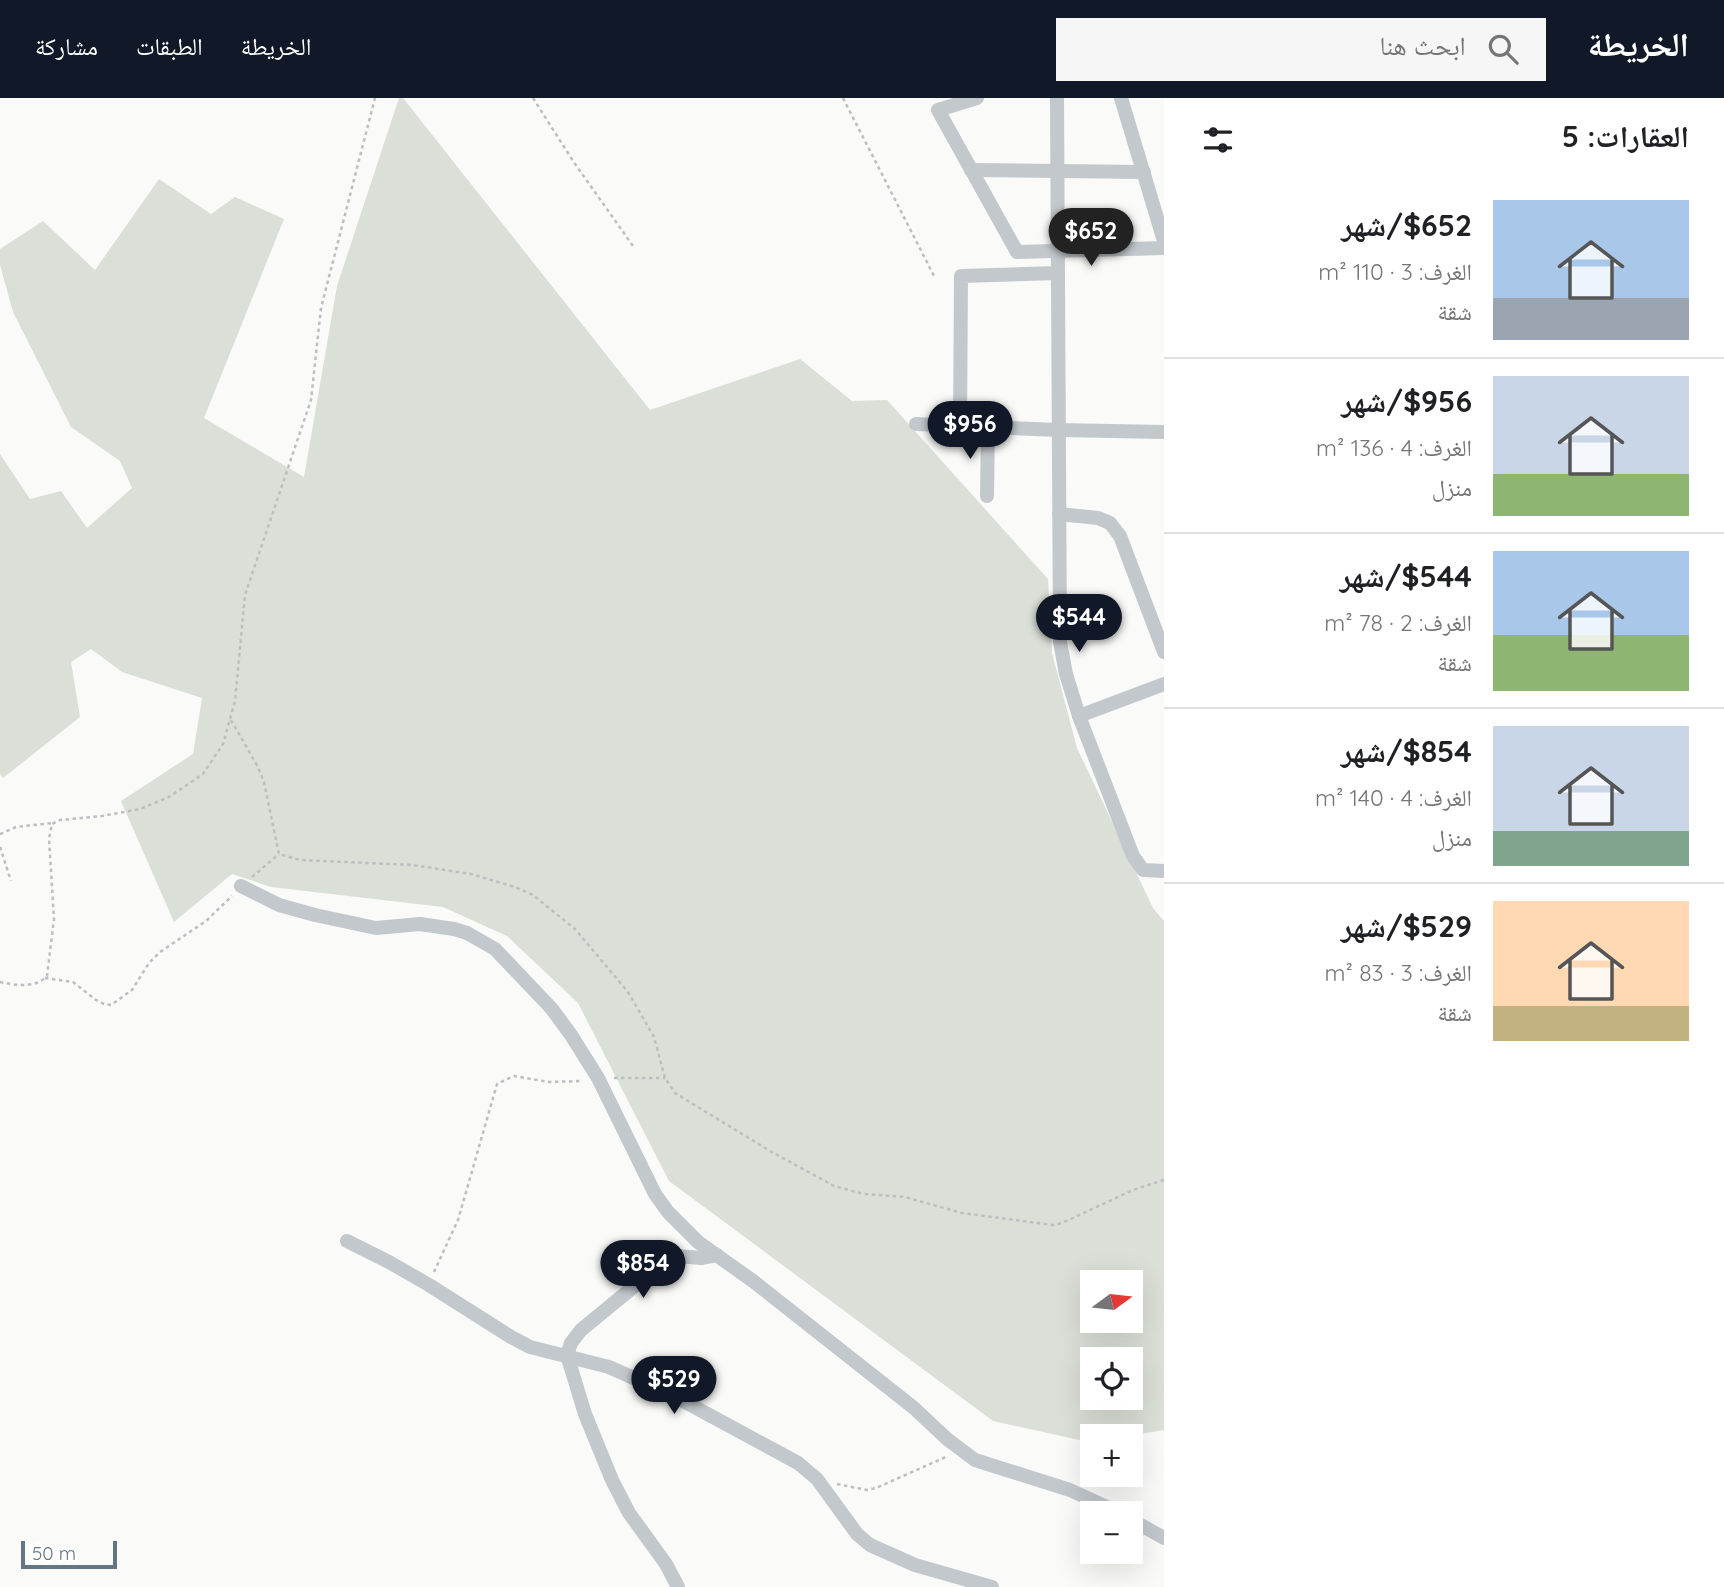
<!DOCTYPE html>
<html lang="ar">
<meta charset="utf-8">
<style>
:root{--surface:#fff;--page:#f6f6f6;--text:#202124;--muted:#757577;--line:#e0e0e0;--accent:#111827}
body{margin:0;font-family:Quicksand,"Noto Naskh Arabic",sans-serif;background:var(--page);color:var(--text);direction:rtl;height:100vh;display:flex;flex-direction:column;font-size:26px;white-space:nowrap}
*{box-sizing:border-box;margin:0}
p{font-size:23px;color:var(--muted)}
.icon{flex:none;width:38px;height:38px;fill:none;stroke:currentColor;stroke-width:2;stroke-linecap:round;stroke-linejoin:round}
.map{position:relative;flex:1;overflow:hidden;direction:ltr}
.drawer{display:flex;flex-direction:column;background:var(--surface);width:560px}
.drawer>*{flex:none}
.needle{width:46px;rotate:75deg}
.controls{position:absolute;left:1080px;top:1172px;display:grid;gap:14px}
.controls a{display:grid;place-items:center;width:63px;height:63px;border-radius:0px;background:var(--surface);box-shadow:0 7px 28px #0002;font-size:35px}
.scale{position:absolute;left:21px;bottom:18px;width:96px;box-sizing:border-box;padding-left:7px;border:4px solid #657683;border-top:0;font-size:19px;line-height:24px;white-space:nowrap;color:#657683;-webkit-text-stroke:5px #fff;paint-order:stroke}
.price{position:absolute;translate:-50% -60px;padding:0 16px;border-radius:24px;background:var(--accent);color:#fff;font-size:23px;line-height:46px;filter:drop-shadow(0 2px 4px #0008)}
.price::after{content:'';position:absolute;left:50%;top:42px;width:21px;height:16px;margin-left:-10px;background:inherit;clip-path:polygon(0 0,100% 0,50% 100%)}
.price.current{background:#222;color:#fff}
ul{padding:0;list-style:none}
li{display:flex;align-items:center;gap:21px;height:175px;padding:0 35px}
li+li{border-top:2px solid var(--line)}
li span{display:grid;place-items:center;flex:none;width:196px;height:140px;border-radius:0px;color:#555}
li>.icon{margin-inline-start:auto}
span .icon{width:84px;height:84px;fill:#fffc;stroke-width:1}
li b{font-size:30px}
h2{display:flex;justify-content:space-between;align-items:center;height:84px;padding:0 35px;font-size:30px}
header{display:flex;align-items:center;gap:42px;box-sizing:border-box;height:98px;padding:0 35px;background:var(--accent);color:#fff}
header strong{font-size:33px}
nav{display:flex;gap:38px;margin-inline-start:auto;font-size:24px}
.search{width:490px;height:63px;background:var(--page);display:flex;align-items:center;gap:18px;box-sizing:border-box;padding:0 24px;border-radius:0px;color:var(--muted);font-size:26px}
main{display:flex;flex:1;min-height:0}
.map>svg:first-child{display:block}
.green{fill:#dadfd7;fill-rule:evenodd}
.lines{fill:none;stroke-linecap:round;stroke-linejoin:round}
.path{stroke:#bbbfc2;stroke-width:2.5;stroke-dasharray:3.5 3.5;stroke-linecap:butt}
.minor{stroke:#c3c8cc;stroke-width:14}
</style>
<header>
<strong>الخريطة</strong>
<div class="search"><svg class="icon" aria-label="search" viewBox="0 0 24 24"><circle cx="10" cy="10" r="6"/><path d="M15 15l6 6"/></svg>ابحث هنا</div>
<nav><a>الخريطة</a><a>الطبقات</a><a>مشاركة</a></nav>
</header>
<main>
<section class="drawer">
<h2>العقارات: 5<svg class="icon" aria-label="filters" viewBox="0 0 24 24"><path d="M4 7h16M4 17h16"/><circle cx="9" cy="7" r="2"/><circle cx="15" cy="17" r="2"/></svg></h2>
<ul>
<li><span style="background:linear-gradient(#a9c7e8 70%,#9aa5b1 0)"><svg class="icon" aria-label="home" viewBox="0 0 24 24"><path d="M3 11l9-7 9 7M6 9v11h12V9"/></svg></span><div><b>$652/شهر</b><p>الغرف: 3 · 110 m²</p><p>شقة</p></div></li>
<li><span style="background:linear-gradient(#c9d6e8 70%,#8fb573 0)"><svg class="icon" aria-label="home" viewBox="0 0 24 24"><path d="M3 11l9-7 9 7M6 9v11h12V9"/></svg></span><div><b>$956/شهر</b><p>الغرف: 4 · 136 m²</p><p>منزل</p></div></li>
<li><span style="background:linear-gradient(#a9c7e8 60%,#8fb573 0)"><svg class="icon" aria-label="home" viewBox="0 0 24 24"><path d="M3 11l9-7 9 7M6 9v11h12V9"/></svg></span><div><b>$544/شهر</b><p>الغرف: 2 · 78 m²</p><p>شقة</p></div></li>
<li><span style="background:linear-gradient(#c9d6e8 75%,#7fa58c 0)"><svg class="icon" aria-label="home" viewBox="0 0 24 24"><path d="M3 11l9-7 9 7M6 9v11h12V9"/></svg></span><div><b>$854/شهر</b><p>الغرف: 4 · 140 m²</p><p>منزل</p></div></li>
<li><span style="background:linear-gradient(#ffd9b3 75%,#c2b280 0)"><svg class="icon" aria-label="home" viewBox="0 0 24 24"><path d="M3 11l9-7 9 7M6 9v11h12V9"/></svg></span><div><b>$529/شهر</b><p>الغرف: 3 · 83 m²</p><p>شقة</p></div></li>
</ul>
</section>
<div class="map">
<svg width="1164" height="1489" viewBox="0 0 1164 1489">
<rect width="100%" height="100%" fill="#fafaf8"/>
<!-- green -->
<path class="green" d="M399,0H403L650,312L800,261L852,303L887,302L1048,481L1052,555L1077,650L1153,810L1164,823V1332L1122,1339H1092V1343L1088,1344L993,1323L669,1083L578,905L507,838L443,809L271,789L232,776L174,824L121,703L193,656L202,600L122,574L91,551L71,564L80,619L3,680L0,676V356L30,401L61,393L87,430L132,390L120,363L71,329L13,214L0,167V151L43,123L95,172L159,81L211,116L235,99L284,121L204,320L304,379L337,188ZM1092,1185H1130V1223H1092ZM1092,1262H1130V1300H1092Z"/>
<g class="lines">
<!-- path -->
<g class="path">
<path d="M533,0L573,63L633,148"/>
<path d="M843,0L934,178"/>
<path d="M231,622L258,669L264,684L279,756L300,762L413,767L471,776L515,789L533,797L575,831L628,894L654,939L665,980L675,995L770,1053L834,1088L864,1096L905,1099L962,1115L1053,1127L1062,1125L1133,1092L1164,1082"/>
<path d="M0,736L16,729L53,725"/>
<path d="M0,749L11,783"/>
<path d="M252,779L279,756"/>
<path d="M45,880L73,884L96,902L104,906L111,907L132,892L149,865L160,854L206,823L232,798"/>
<path d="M0,884C15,887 35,891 47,878L54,821L49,741L52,726L60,722L102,718L140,711L169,699L203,676L223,646L235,603L245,497L311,302L321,210L375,0"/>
<path d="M614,980H665"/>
<path d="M434,1174L458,1122L497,986L514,978L549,984L583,983"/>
<path d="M837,1386L867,1392L876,1390L948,1358"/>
</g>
<!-- minor -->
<g class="minor">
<path d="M977,0L938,12L1017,154L1164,150"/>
<path d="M1057,0L1060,544L1066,576L1079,618L1133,758L1143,772L1164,773"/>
<path d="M1121,0L1164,143"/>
<path d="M971,72L1144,74"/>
<path d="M916,326L1058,332L1164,334"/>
<path d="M960,328L961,178L1058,175"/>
<path d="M987,398L988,329"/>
<path d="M1059,416L1098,420L1110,425L1120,438L1164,554"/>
<path d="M1079,618L1164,586"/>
<path d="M241,788L279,807L315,817L376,830L420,826L454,831L467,835L495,851L552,911L571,937L598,980L655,1096L668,1114L698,1144L753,1183L914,1310L947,1341L975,1362L1070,1392L1122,1416"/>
<path d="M347,1143L389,1164L429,1187L511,1239L530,1249L609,1269L676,1299L798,1365L817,1381L857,1436L870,1447L915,1467L992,1489"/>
<path d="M1130,1421L1164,1440"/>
<path d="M678,1489L666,1466L629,1415L612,1382L585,1316L567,1257L571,1245L581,1232L654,1172L677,1158L701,1160L717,1157"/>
</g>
</g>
</svg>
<div class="controls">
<a><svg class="needle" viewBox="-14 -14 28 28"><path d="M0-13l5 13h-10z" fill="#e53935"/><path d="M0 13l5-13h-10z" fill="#757577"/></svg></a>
<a><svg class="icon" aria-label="locate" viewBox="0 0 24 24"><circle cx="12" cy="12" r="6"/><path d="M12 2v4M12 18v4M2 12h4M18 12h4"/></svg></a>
<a>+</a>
<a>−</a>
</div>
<div class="scale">50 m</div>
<b class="price current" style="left:1091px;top:170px">$652</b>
<b class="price" style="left:970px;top:363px">$956</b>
<b class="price" style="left:1079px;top:556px">$544</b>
<b class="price" style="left:643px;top:1202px">$854</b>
<b class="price" style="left:674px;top:1318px">$529</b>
</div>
</main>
